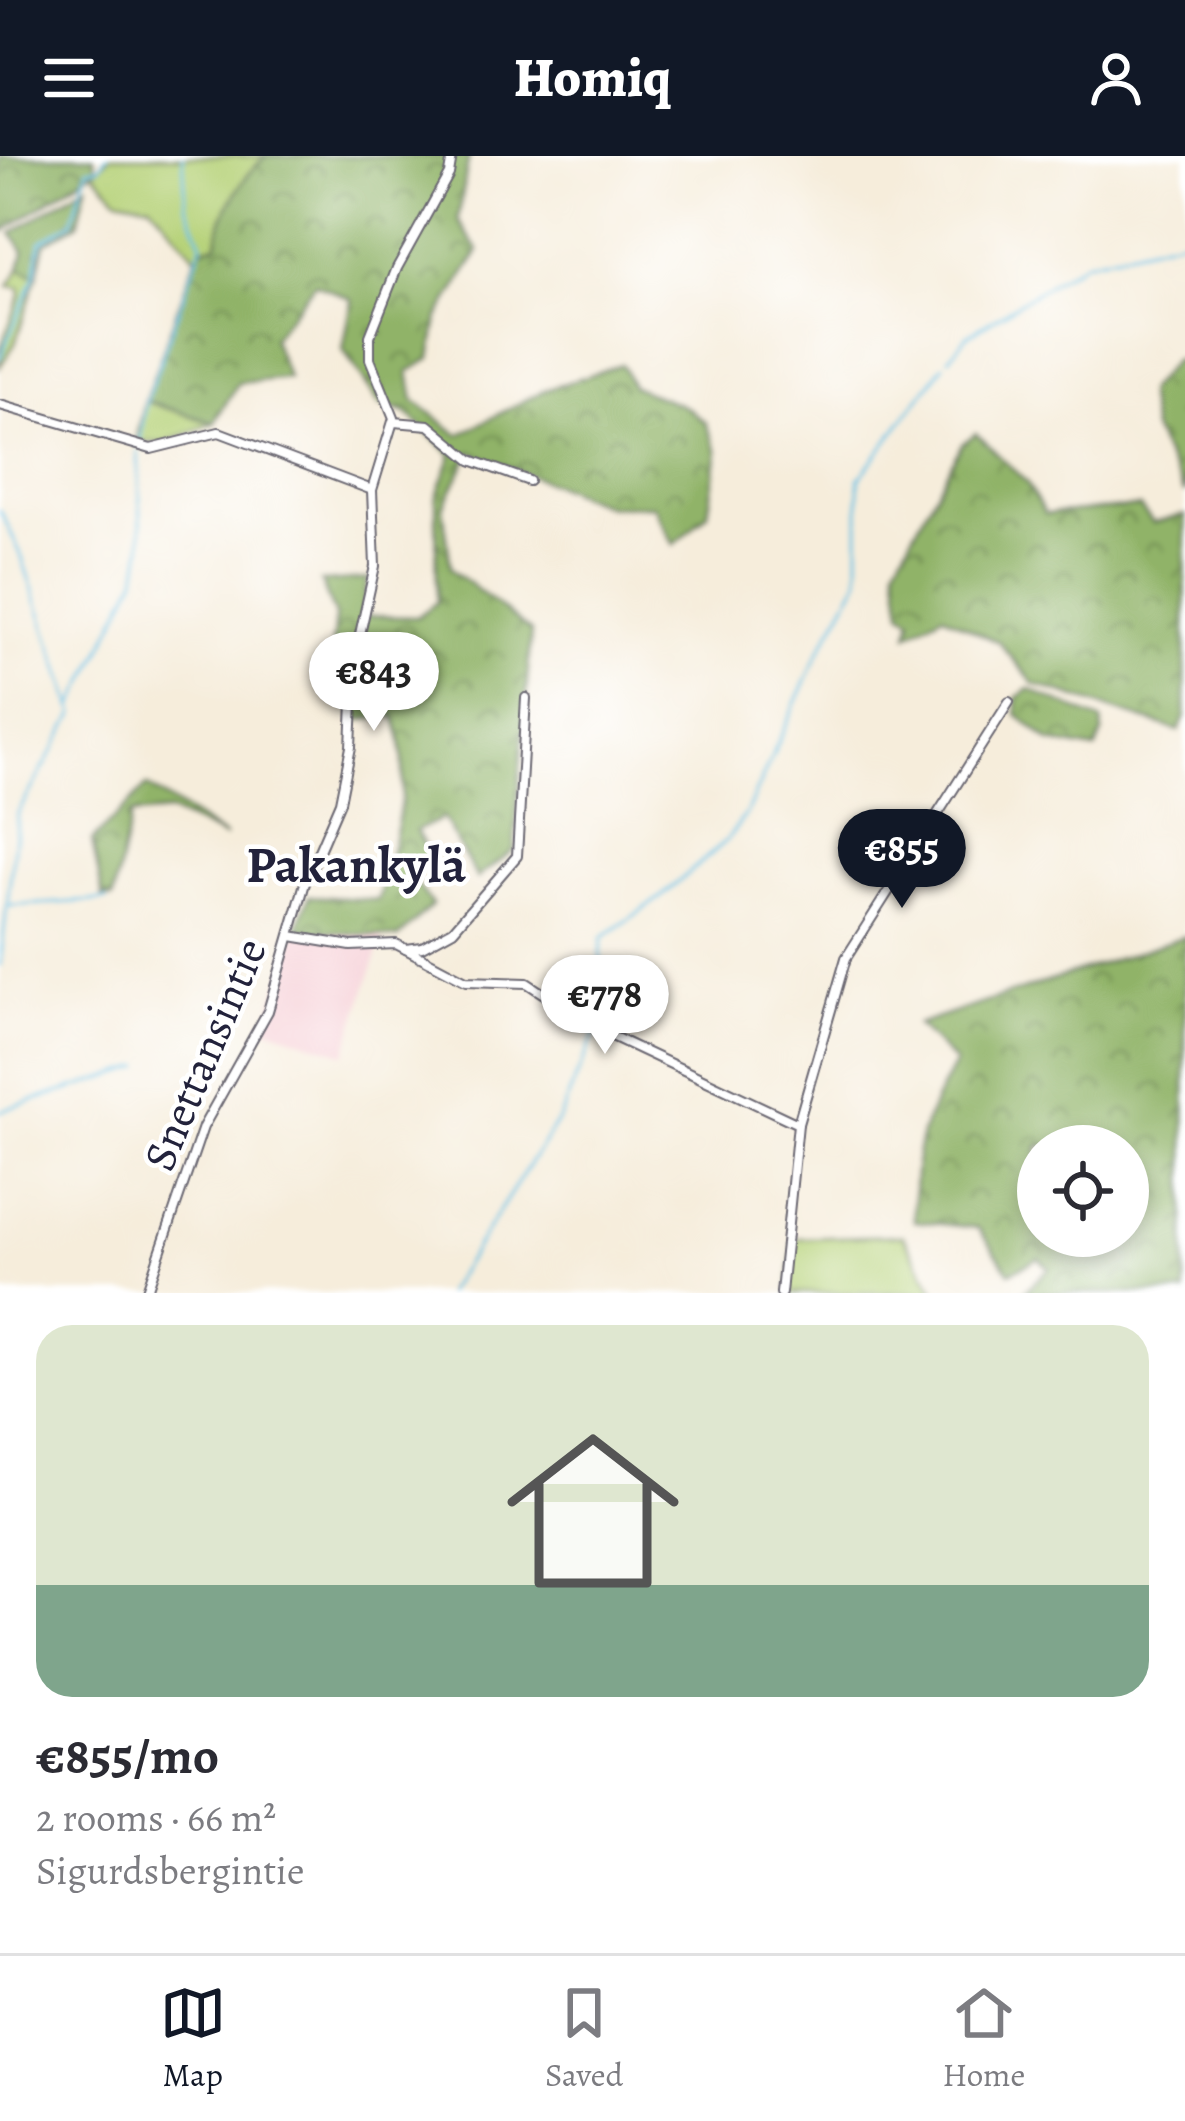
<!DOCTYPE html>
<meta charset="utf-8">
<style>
:root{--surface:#fff;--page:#f7f7f7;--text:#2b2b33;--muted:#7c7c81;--line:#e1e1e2;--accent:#111827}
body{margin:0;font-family:Alegreya,serif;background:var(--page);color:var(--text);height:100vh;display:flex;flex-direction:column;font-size:45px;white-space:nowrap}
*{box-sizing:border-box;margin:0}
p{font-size:39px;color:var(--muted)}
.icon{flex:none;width:66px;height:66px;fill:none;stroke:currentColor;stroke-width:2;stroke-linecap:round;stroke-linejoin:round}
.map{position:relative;height:1137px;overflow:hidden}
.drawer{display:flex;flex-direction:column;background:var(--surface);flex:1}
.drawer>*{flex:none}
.buttons{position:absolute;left:1017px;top:969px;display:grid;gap:24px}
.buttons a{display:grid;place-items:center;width:132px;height:132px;border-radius:50%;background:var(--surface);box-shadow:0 6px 18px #0003;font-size:60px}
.price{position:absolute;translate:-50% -102px;padding:0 27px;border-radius:42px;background:#fff;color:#222;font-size:39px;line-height:78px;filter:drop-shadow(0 3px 6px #0008)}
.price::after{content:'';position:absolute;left:50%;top:72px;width:36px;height:27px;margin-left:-18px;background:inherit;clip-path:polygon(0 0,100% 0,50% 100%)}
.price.selected{background:var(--accent);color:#fff}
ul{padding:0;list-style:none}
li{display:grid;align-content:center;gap:24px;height:636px;padding:0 36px}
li+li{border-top:3px solid var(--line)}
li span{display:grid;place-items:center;height:372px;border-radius:36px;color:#555}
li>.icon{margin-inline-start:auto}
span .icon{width:216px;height:216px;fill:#fffc;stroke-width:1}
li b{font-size:51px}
header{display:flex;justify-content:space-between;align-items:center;height:156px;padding:0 36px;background:var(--accent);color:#fff;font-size:54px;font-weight:800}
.tab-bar{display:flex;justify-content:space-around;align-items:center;height:168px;border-top:3px solid var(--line);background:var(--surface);font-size:33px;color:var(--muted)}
.tab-bar a{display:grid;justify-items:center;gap:6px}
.tab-bar .selected{color:var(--accent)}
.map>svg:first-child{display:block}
.built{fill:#f6cfd6}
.green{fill:#b5d177;stroke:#6c7a59;stroke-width:3}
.forest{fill:url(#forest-crowns);stroke:#596a52;stroke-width:3;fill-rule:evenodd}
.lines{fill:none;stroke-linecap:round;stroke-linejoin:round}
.stream{stroke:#66c1e4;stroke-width:3}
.minor-casing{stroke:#6c6973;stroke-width:12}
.minor{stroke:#fff;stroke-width:8}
.labels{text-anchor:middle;stroke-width:9;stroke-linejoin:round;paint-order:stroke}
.street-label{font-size:45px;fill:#22223b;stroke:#fff}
.quarter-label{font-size:51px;font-weight:bold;fill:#22223b;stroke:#fff}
</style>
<header><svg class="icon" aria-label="menu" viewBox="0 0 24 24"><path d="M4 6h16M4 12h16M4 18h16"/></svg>Homiq<svg class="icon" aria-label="person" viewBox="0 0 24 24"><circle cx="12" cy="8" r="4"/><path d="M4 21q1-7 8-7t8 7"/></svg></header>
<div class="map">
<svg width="1185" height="1137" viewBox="0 0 1185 1137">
<defs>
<pattern id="forest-crowns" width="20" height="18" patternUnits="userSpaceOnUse" patternTransform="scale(3)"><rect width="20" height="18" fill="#90b368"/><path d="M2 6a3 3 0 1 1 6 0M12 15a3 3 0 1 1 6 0" fill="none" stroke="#759157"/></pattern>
</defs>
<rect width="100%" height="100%" fill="#fff"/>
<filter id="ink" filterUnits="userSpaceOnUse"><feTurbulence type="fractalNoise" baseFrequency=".00833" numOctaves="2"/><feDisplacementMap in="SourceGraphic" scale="24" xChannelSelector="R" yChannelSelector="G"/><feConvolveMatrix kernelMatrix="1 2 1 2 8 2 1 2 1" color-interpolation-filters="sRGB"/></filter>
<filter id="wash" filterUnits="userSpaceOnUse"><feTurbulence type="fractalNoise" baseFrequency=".004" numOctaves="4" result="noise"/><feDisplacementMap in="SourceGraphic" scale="48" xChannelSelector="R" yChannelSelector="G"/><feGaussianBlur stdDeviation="2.7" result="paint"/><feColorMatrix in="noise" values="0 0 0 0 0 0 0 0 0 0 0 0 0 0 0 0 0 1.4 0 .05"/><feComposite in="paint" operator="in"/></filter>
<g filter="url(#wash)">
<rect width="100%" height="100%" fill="#f6eddb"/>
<!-- built -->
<path class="built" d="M297,773L383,780L345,898L265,871Z"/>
<!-- green -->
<g class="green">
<path d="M111,0H266C243,21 219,57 218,89L202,92L196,101L151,48L118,42L94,16Z"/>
<path d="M20,112L37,120L15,188L0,210V194L21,138L20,132L9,130Z"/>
<path d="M145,245L214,267L164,287L136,286Z"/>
<path d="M903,1079L936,1137H788L794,1085L800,1082Z"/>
</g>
<!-- forest -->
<g class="forest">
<path d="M0,0H94L97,12L0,78Z"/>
<path d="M266,0H469L458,64L479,95L438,163L431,202L409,216L414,244L459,279L543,235L621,208L632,230L686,251L706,267L718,296L708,357L674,389L653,349L608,350L471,296L443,351L451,413L531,476L514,694L477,722L443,662L416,675L433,704L410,718L432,749L398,782L297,773L309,740L378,744C394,684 415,621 395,560L357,564V532L330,515L335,460L321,426L368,423L361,460L417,461L437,446L436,342L452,299L405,256L380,249L343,194L352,144L315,127L272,182L288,222L238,227L214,267L145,245L196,101L202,92L217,88C219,57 243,21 266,0Z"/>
<path d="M87,29L78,67L45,87L37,120L20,112L24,95L12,77Z"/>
<path d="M1174,204H1185V338L1152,274L1146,236Z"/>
<path d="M976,277L1026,326L1045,358L1140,351L1153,367L1185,359V560L1179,575L1034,528L998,485C991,484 950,462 943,458L908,478L912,463L902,455L896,409L962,288Z"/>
<path d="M1029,533L1102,565L1103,577L1095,594L1050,586L1017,558V542Z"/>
<path d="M147,630L226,682L169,656L131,659L113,742L103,741L92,685Z"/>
<path d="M1185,780V1137H1023L1049,1112L1039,1102L1010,1116L978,1072L914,1065C913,991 919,972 955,907L917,869ZM1038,990H1128V1080H1038Z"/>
</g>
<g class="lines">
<!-- stream -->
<g class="stream">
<path d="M0,202L35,120L41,85L72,66L88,12L99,11L107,0"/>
<path d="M949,202L968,179L1084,106L1185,82"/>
<path d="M140,285L146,245L202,88L186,48L183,0"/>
<path d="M0,354L20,396L75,557L18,657L0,809"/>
<path d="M75,548L137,421L142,391L138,295"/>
<path d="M8,750L107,744"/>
<path d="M597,869L602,782L661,741L726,685L746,658L819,496L859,424V323L944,209"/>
<path d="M0,955L141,911"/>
<path d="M446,1137L560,961L595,877"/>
</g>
</g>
</g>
<g filter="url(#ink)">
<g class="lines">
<defs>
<g id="minor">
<path d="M0,249L151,293L219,276L372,334"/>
<path d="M394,266L429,269L471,304L529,325"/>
<path d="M291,780L351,790L396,788L466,825L527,827L597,873L798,968L781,1137"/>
<path d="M406,793L422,791L453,774L517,700L526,542"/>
<path d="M798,968L846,802L1009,546"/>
<path d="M146,1137L203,971L268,855L305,727L340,646L351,591L355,501L375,410L372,334L394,262L370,203V180L397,112L449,18L452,0"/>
</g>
</defs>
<!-- minor casing -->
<use href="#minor" class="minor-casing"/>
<!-- minor -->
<use href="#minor" class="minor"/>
</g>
</g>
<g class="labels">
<!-- street labels -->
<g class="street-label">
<text transform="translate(204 898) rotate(-67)" y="16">Snettansintie</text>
</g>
<!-- quarter labels -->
<g class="quarter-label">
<text x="356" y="726">Pakankylä</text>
</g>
</g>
</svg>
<div class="buttons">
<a><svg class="icon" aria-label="locate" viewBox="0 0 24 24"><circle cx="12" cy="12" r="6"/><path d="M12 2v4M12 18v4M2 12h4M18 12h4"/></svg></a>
</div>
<b class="price" style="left:374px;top:578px">€843</b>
<b class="price selected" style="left:902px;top:755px">€855</b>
<b class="price" style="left:605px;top:901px">€778</b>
</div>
<section class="drawer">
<ul>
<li><span style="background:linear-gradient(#dfe7d0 70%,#7fa58c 0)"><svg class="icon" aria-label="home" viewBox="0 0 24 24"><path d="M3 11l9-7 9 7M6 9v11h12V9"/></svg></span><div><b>€855/mo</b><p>2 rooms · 66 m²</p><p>Sigurdsbergintie</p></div></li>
</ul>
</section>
<nav class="tab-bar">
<a class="selected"><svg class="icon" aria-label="map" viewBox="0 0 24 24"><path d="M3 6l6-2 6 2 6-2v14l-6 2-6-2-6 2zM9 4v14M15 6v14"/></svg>Map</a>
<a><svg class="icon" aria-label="saved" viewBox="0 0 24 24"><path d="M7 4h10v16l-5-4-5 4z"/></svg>Saved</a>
<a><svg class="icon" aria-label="home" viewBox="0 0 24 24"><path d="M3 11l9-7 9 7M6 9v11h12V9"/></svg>Home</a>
</nav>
